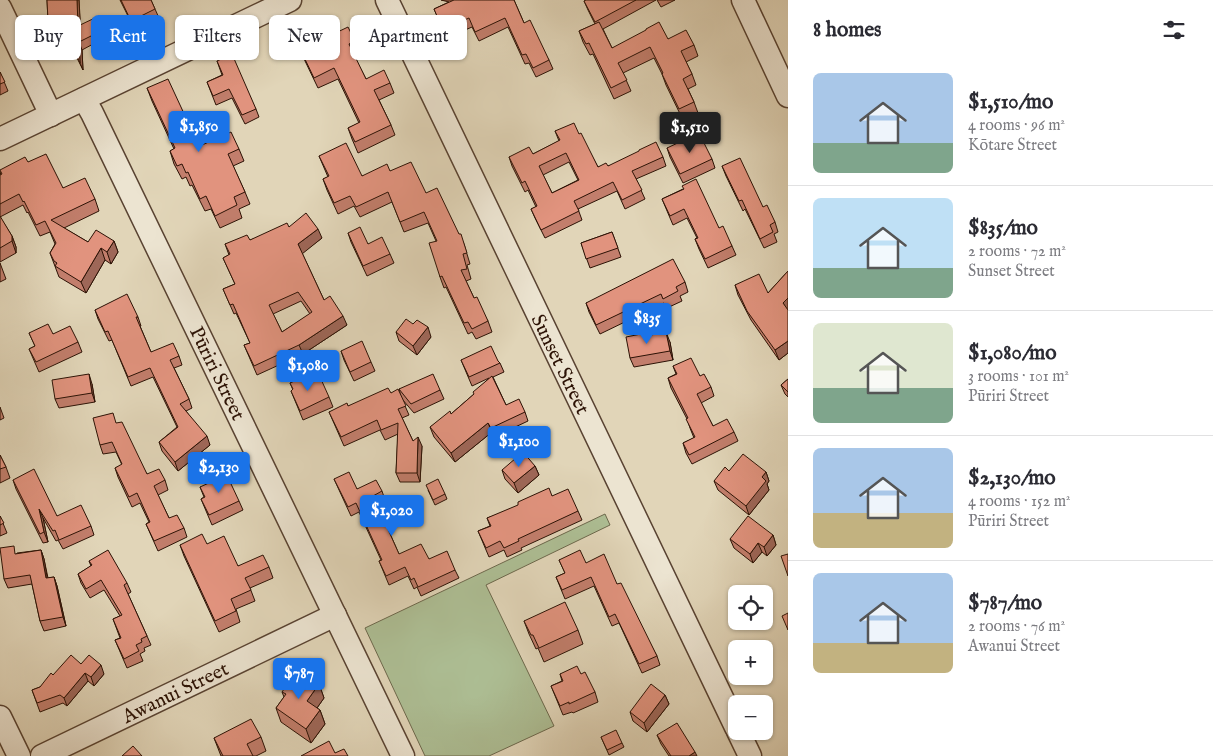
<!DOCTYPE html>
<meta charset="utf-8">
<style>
:root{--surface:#fff;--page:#f7f7f7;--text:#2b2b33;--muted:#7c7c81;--line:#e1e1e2;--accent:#1a73e8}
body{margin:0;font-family:"IM FELL English",serif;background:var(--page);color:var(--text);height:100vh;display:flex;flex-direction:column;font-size:19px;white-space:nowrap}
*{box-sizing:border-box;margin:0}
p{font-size:16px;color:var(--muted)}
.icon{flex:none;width:28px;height:28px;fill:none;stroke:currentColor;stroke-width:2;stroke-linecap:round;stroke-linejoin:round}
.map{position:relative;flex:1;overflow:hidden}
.details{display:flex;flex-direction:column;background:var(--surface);width:425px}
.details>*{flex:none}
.banner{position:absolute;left:15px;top:15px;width:475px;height:45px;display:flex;gap:10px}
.controls{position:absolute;left:728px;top:585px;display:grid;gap:10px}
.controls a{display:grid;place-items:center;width:45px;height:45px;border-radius:8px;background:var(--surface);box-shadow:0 1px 4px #0004;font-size:25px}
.price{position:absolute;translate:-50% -42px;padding:0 11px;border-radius:5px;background:var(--accent);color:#fff;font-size:16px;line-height:32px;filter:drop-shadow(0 1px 2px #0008)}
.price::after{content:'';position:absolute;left:50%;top:30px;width:15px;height:11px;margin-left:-8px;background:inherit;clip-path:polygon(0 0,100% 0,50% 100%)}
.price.active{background:#222;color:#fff}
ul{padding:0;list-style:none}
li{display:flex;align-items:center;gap:15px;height:125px;padding:0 25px}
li+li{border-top:1px solid var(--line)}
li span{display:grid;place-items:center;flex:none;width:140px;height:100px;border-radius:8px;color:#555}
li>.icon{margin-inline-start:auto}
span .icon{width:60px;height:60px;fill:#fffc;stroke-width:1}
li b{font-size:21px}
h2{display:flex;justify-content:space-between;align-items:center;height:60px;padding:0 25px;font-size:21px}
.chip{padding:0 18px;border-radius:8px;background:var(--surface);box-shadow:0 1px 4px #0004;font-size:18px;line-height:45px}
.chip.active{background:var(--accent);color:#fff}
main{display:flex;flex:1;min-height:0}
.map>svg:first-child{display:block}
.green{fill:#adbe94;stroke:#6c684c}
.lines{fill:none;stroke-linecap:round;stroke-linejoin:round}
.minor-casing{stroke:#594332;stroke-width:25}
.minor{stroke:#ece4d1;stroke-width:22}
.wall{fill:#c27e6c;stroke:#2c1205;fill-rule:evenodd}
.shaded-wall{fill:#9e6758;stroke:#2c1205}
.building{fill:#e1937e;stroke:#2c1205;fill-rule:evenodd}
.labels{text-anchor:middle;stroke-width:4;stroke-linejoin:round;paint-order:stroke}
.street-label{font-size:20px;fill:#2c1205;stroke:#ece4d1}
</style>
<main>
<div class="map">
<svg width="788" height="756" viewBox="0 0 788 756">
<rect width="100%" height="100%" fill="#e1d5b8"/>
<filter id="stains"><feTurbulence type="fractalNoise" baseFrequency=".004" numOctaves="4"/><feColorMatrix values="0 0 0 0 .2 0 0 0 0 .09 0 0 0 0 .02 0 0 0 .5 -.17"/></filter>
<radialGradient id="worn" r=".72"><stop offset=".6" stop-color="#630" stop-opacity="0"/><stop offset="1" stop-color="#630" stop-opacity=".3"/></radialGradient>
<!-- green -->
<path class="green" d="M605,514L610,525L486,585L554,726L489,756H425L365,628Z"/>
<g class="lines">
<defs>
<g id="minor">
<path d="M387,0L736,727"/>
<path d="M743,0L788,96"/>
<path d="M0,8L51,115"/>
<path d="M84,99L92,113L403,756"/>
<path d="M0,139L290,0"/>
<path d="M0,717L19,756"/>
<path d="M738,731L750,756"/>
<path d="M42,756L335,615"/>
</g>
</defs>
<!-- minor casing -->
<use href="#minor" class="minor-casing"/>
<!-- minor -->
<use href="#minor" class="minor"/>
</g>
<!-- wall -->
<g class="wall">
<path d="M47,0H79L80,25L108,35L111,43L98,49L95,43L82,50L83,70L67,38L54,44L45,23L48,21Z"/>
<path d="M120,0H151L159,18L135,30Z"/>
<path d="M441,0H514L524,23L549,60L553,69L536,77L529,63L525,64L508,27L479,41L472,27L449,37L446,31L444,32L434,9L449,2Z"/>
<path d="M586,0H656L603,29L612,48L668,39L694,45L698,56L686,62L692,74L696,85L688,89L694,102L698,113L683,120L666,85L662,74L654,58L623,73L631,91L614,99L593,54L590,55L583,42L579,31L595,24L588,10L584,1Z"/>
<path d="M657,0H675L661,7Z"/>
<path d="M290,28L325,38L355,41L359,51L353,54L366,79L390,83L394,93L379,100L391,125L395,135L358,153L352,139L348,128L359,123L338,79L318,88L294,38Z"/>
<path d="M217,61L256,109L259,117L245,124L232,98L216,105L207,82L222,75Z"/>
<path d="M0,72L8,91L0,95Z"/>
<path d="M147,88L193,133L202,145L239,149L244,161L233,166L245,192L250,204L239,209L242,218L220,228L211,209L205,211L192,185L190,186L186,177L182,179L174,164L170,151L174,149L152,101Z"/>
<path d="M555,131L579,134L598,167L608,166L663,157L666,166L636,179L645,199L625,209L617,191L578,209L582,220L545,238L535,218L531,209L536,207L528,190L525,192L512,166L509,157L533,154L559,141ZM569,162L578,180L552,193L543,175Z"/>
<path d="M667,148L712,159L715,168L683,183L670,157Z"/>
<path d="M319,156L362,176L390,171L426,193L459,234L464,244L470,264L467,265L471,279L466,281L474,298L488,321L492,332L476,339L472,332L468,334L446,287L444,288L440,277L436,241L428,223L404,232L392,202L360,217L354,206L338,214L327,190L323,179L328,177Z"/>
<path d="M28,162L63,188L95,199L99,211L64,228L88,242L114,241L118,252L111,264L105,260L86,293L59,277L50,253L55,244L50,232L40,236L28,212L27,213L23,205L0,217L12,236L16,247V253L0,262V175H1L0,172Z"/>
<path d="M722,166L763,207L775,222L778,232L774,234L777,242L764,248L745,209L743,211L726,176Z"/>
<path d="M683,189L719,228L732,246L736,255L708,268L699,249L695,239L697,238L687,218L673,225L662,199Z"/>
<path d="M289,227L322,238L302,253L324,300L347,325L303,354L257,375L244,345L250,343L236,313L234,314L223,289L235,284L223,258L229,255L225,244L250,240ZM301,301L310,314L282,332L273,314Z"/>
<path d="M612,232L621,257L590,268L581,243Z"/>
<path d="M348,233L368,244L390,254L394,263L367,276L351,242Z"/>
<path d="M0,263L6,279L0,282Z"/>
<path d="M788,271V353L779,360L751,320L738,295L735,285L768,293Z"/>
<path d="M685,282L688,292L680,296L682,301L667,308L664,303L600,334L589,312L586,303Z"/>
<path d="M95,310L138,317L141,326H140L151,352L179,356L182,365L174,368L189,399L192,408L186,411L210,445L178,471L162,451L159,442L177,427L153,377L131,386L112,340L109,341L98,319Z"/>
<path d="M396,332L431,337L417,355L399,341Z"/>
<path d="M29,333L53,334L78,342L82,352L39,372L29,349L35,346Z"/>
<path d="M647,336L670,342L673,360L634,367L630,358Z"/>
<path d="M341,351L371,362L375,371L354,381L344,360Z"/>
<path d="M461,360L498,361L500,363L504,372L493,377L506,405L525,412L528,421L494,437L492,432L455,462L434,437L430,427L451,414L474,394L489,378L472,386Z"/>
<path d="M673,366L700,376L711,387L714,396L701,403L713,426L734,432L738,441L692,464L686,453L683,443L694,438L690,428L687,419L671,388L668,378L676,374Z"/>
<path d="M788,379V397L785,394L781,385Z"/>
<path d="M311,381L329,397L333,407L303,420L291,391L293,390L290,383Z"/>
<path d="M92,384L95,402L59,408L55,399Z"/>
<path d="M399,389L440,390L444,399L414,413L402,399L409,415L402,418L413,441L422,446L420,482H400L396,473L398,434L385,440L380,430L344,446L329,412L391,393L401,397Z"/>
<path d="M0,407L4,418L0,420Z"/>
<path d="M117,423L147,474L165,480L168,490L158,495L169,518L184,528L187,537L158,551L146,524L149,522L140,503L132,507L118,477L115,468L122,465L116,452L103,454L100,445Z"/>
<path d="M0,455L6,467L10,478L0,483Z"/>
<path d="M535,466L539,475L518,493L505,479L502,470Z"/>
<path d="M729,471L766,472L769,481L767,484L769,490L749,515L718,490L714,481Z"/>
<path d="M334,479L357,489L382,491L385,500L377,504L399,554L429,559L455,570L459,578L421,596L417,587L414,589L408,576L389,585L379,561L381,560L359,512L351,516Z"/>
<path d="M13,480L57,516L91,526L94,535L63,549L58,540L56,541L43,518L48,542L43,543L16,489Z"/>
<path d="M200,487L239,501L243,510L212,525L201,499L204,497Z"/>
<path d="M428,490L445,494L447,499L435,505Z"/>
<path d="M552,496L578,511L582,520L521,548L522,550L507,557L504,550L489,557L478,531L490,526L487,518Z"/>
<path d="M0,516L7,533L0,536Z"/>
<path d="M773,535L776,545L767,556L762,552L753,563L734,548L730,539Z"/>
<path d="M207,544L238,566L269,567L273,578L250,588L255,601L236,609L240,622L219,632L184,556L180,545Z"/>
<path d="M41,550L44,559L48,578L54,577L57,586L66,626L44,631L40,621L32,584L8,588L4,579L17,553Z"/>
<path d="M559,560L586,563L617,584L657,656L660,665L642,673L619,623L612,626L594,586L565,599L556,577L565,573Z"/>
<path d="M89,561L127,583L131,592L128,594L147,636L151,645L144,648L145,651L140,654L143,661L127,668L115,640L120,638L113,619L120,616L104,590L90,598L81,583L78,574L91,566Z"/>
<path d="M524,621L578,630L583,644L544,662L538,648L536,649L529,634Z"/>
<path d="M81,664L104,674L94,686L88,681L67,706L63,703L40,712L32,690L40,687L53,675Z"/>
<path d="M560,674H581L595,692L598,702L573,713L572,712L563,715L551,686L562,681Z"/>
<path d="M319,684L324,698L317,708L320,710L325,724L311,743L281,722L276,708L284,697L282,692Z"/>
<path d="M665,695L669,704L647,732L633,721L630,712Z"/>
<path d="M657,735L697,756H669L661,744Z"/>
<path d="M261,737L266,751L256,756H221L214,738Z"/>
<path d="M601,737L622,743L624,747L609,755Z"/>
</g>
<!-- shaded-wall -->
<g class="shaded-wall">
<path d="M77,0H79L81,34L78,26Z"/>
<path d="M79,42L82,50L83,70L80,63Z"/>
<path d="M318,229L322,238L302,254L298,244Z"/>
<path d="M12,236L16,247V253L12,241Z"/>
<path d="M114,241L118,252L111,264L107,252Z"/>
<path d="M101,248L105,260L86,293L81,282Z"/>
<path d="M788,298V311L783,303Z"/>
<path d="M343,316L347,325L303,354L299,345Z"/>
<path d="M428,327L431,337L417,355L413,346Z"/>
<path d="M666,332L670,342L673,360L670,351Z"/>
<path d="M788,341V353L779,360L775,350Z"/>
<path d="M89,374L92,384L95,402L92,393Z"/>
<path d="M488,423L492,432L455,462L451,453Z"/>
<path d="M207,436L210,445L178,471L175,462Z"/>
<path d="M418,437L422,446L420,482L417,473Z"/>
<path d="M535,466L539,475L518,493L514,483Z"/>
<path d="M766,472L769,481L767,484L769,490L749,515L746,506L762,477Z"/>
<path d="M39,509L43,518L48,542L44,532Z"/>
<path d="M773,535L776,545L767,556L764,547Z"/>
<path d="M758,543L762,552L753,563L750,554Z"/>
<path d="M41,550L44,559L49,588L46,578Z"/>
<path d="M54,577L57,586L66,626L63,617Z"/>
<path d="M101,665L104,674L94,686L91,677Z"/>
<path d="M85,673L88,681L67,706L64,698Z"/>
<path d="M319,684L324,698L312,715L307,701Z"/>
<path d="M665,695L669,704L647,732L644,723Z"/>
<path d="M320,710L325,724L311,743L306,729Z"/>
<path d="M695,752L697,756H689Z"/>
</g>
<!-- building -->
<g class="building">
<path d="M47,0H77L78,26L99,16L108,35L96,41L93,35L79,42L80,63L65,31L52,37L45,23L48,21Z"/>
<path d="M121,0H151L155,9L131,21Z"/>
<path d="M454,0H514L524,23L530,20L549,60L533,68L526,54L522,55L505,18L475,32L469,18L446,28L443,22L440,23L434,9Z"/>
<path d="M586,0H636L595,22L584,1Z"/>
<path d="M315,16L325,38L348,27L355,41L349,44L366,79L384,70L390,83L374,90L391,125L355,142L348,128L360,122L334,68L314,78L290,28Z"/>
<path d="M599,22L612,48L646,30V29L659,22L668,39L686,30L694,45L681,51L692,74L683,79L694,102L679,109L662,74L663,73L650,47L618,63L627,80L611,88L589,43L586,44L579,31Z"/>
<path d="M232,54L256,109L242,115L229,89L213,96L207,82L223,75L217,61Z"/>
<path d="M0,72L5,82L0,84Z"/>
<path d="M168,79L193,133L196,132L202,145L231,132L239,149L228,154L245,192L234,197L237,205L215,216L206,196L200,199L188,172L186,173L182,164L177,166L170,151L175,148L147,88Z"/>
<path d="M574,123L579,134L581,133L598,167L606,163L608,166L639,151V150L656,142L663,157L632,171L642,190L622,200L613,182L574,201L579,211L541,230L531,209L537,206L525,181L522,183L509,157L529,147L533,154L560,140L555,131ZM566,153L579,180L552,193L539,166Z"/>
<path d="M699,133L712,159L680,174L667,148Z"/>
<path d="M346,143L362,176L387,164L390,171L411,162L426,193L437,188L459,234H461L467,253L463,254L467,269L461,270L474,298L477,297L488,321L472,329L468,322L464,323L442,276L440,277L429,243L437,241L424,212L400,222L388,192L356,207L350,196L334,203L323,179L329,176L319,156Z"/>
<path d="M46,154L63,188L85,178L95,199L51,220L88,242L96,230L114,241L107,252L101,248L81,282L55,266L57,263L54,261L50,253L56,243L45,221L36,225L24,201L23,202L19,194L0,204V175L2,174L0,170L25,157L28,162Z"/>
<path d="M740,158L763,207L767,205L775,222L770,225L773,232L760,239L742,200L739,201L722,166Z"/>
<path d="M696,179L719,228L723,226L732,246L705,259L695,239L698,238L684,209L670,216L662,199L684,189L682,186Z"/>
<path d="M306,213L318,229L298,244L324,300L330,296L343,316L299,345L254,366L244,345L250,343L233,304L230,305L223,289L235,284L223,258L230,254L225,244L247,235L250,240L287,223L289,227ZM298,292L312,312L282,332L269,305Z"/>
<path d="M0,216L12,236V241L0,248Z"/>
<path d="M360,227L368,244L382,237L390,254L363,266L348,233Z"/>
<path d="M612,232L618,248L586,259L581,243Z"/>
<path d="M673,259L685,282L676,287L678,291L663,299L661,294L596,325L586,303Z"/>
<path d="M788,271V298L783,303L788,310V341L775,350L747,311L735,285L759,274L768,293Z"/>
<path d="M127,294L138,317H136L151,352L173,343L179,356L170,360L189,399L180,404L207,436L175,462L159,442L178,427L150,368L128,377L108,331L105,332L95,310Z"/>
<path d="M406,319L413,324L417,320L428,327L413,346L396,332Z"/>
<path d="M48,324L53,334L70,326L78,342L36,362L29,349L35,346L29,333Z"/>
<path d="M666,332L670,351L630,358L626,337L646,333V336Z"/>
<path d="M362,341L371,362L350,372L341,351Z"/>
<path d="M491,346L498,361L500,363L469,377L461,360Z"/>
<path d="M691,358L700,376L704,374L711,387L697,394L713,426L727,419L734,432L689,455L683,443L695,437L686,419L688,418L668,378L677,374L673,366Z"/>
<path d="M89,374L92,393L55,399L52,380Z"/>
<path d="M433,374L440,390L411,404L399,389Z"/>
<path d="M308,375L311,381L320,377L329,397L300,411L291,391L293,389L290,383Z"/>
<path d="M492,376L506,405L519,399L525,412L491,428L488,423L451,453L430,427L450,411L451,414L474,394L473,392Z"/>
<path d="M788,379V392L781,385Z"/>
<path d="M388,388L391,393L398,389L406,406L398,409L413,441L418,437L417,473H396L398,423L381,430L377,420L341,437L329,412L347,403L348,406Z"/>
<path d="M113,413L116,423L122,422L147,474L159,469L165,480L154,486L169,518L177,515L184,528L154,541L146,524L150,522L137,493L129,497L115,468L122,464L112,442L100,445L93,418Z"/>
<path d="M523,452L535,466L514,483L502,470Z"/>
<path d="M743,454L766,472L762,477L766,481L746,506L714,481L725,467L729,471Z"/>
<path d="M0,455L6,467L0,469Z"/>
<path d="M34,469L57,516L81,505L91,526L59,540L55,530L53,531L39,509L44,532L40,534L13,480Z"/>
<path d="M225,471L239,501L209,515L201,499L205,497L200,487L211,482L209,478Z"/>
<path d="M349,472L357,489L376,480L382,491L373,496L399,554L421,544L429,559L447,551L455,570L418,587L414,578L411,580L405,567L386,576L379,561L382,560L356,503L348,507L334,479Z"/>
<path d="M438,479L445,494L433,500L426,485Z"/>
<path d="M549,488L552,496L568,489L578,511L518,539L519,541L504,548L500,541L486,548L478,531L491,526L487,518L518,505V502Z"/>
<path d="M0,516L4,523L0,525Z"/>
<path d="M748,516L773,535L764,547L758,543L750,554L730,539Z"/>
<path d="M202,534L207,544L224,536L238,566L263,555L269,567L245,578L251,590L231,599L236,611L215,621L180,545Z"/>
<path d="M14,546L15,554L41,550L46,578L54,577L63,617L40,621L30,575L4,579L0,548Z"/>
<path d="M108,550L127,583L124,585L147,636L141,639L142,642L136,645L139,651L124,659L115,640L121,638L113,619L122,615L101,580L86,589L78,574L92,565L89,561Z"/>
<path d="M580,550L586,563L604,554L617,584L621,583L657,656L639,664L615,614L609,617L591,577L562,590L556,577L565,573L559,560Z"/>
<path d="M788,554V576L781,556Z"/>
<path d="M565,602L578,630L539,648L533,635H531L524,621Z"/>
<path d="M788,613V630L782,616Z"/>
<path d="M71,655L81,664L89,655L101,665L91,677L85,673L64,698L60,695L37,703L32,690L40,687L51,673L53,675Z"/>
<path d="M577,666L581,674L585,672L595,692L569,704V702L560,706L551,686L563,681L560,674Z"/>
<path d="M298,669L319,684L307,701L320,710L306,729L276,708L286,694L282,692Z"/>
<path d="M651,684L665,695L644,723L630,712Z"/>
<path d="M251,719L261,737L247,744L253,756H223L214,738Z"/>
<path d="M677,723L695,752L689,756H671L657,735Z"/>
<path d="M616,730L622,743L607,750L601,737Z"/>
<path d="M329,741L335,753L344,749L348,756H301Z"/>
<path d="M133,746L142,756H122Z"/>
</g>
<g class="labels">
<!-- street labels -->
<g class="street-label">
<text transform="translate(561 364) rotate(64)" y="7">Sunset Street</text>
<text transform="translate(218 373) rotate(64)" y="7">Pūriri Street</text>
<text transform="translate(175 692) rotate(-26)" y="7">Awanui Street</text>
</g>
</g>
<rect width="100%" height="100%" filter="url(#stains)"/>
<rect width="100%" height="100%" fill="url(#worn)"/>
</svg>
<div class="controls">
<a><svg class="icon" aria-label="locate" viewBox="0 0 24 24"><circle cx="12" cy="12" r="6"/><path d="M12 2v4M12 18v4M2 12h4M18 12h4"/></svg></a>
<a>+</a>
<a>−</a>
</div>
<b class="price" style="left:199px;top:153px">$1,850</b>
<b class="price active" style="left:690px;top:154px">$1,510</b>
<b class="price" style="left:647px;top:345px">$835</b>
<b class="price" style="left:308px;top:392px">$1,080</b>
<b class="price" style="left:519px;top:468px">$1,100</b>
<b class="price" style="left:219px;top:494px">$2,130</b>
<b class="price" style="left:392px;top:537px">$1,020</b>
<b class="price" style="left:299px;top:700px">$787</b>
<div class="banner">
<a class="chip">Buy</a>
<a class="chip active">Rent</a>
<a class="chip">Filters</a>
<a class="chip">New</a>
<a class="chip">Apartment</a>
</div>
</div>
<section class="details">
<h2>8 homes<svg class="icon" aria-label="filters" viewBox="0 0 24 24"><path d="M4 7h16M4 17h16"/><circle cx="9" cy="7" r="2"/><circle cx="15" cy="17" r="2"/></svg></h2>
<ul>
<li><span style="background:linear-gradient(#a9c7e8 70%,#7fa58c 0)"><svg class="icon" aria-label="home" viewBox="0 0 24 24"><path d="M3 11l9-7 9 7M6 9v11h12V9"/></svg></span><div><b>$1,510/mo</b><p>4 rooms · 96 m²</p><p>Kōtare Street</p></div></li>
<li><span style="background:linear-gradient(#bfe0f5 70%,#7fa58c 0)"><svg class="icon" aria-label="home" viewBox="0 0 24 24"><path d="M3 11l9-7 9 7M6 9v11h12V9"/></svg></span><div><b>$835/mo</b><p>2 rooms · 72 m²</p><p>Sunset Street</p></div></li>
<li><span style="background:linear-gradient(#dfe7d0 65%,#7fa58c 0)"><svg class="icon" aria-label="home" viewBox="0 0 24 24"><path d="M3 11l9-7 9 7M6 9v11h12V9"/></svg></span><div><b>$1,080/mo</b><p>3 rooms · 101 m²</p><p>Pūriri Street</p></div></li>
<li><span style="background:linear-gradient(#a9c7e8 65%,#c2b280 0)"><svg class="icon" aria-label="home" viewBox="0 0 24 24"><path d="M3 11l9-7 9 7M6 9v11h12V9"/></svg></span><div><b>$2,130/mo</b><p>4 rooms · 152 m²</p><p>Pūriri Street</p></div></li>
<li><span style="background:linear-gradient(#a9c7e8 70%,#c2b280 0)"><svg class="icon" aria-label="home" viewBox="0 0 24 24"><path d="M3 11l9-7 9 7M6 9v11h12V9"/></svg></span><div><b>$787/mo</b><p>2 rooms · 76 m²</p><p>Awanui Street</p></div></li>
</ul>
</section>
</main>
